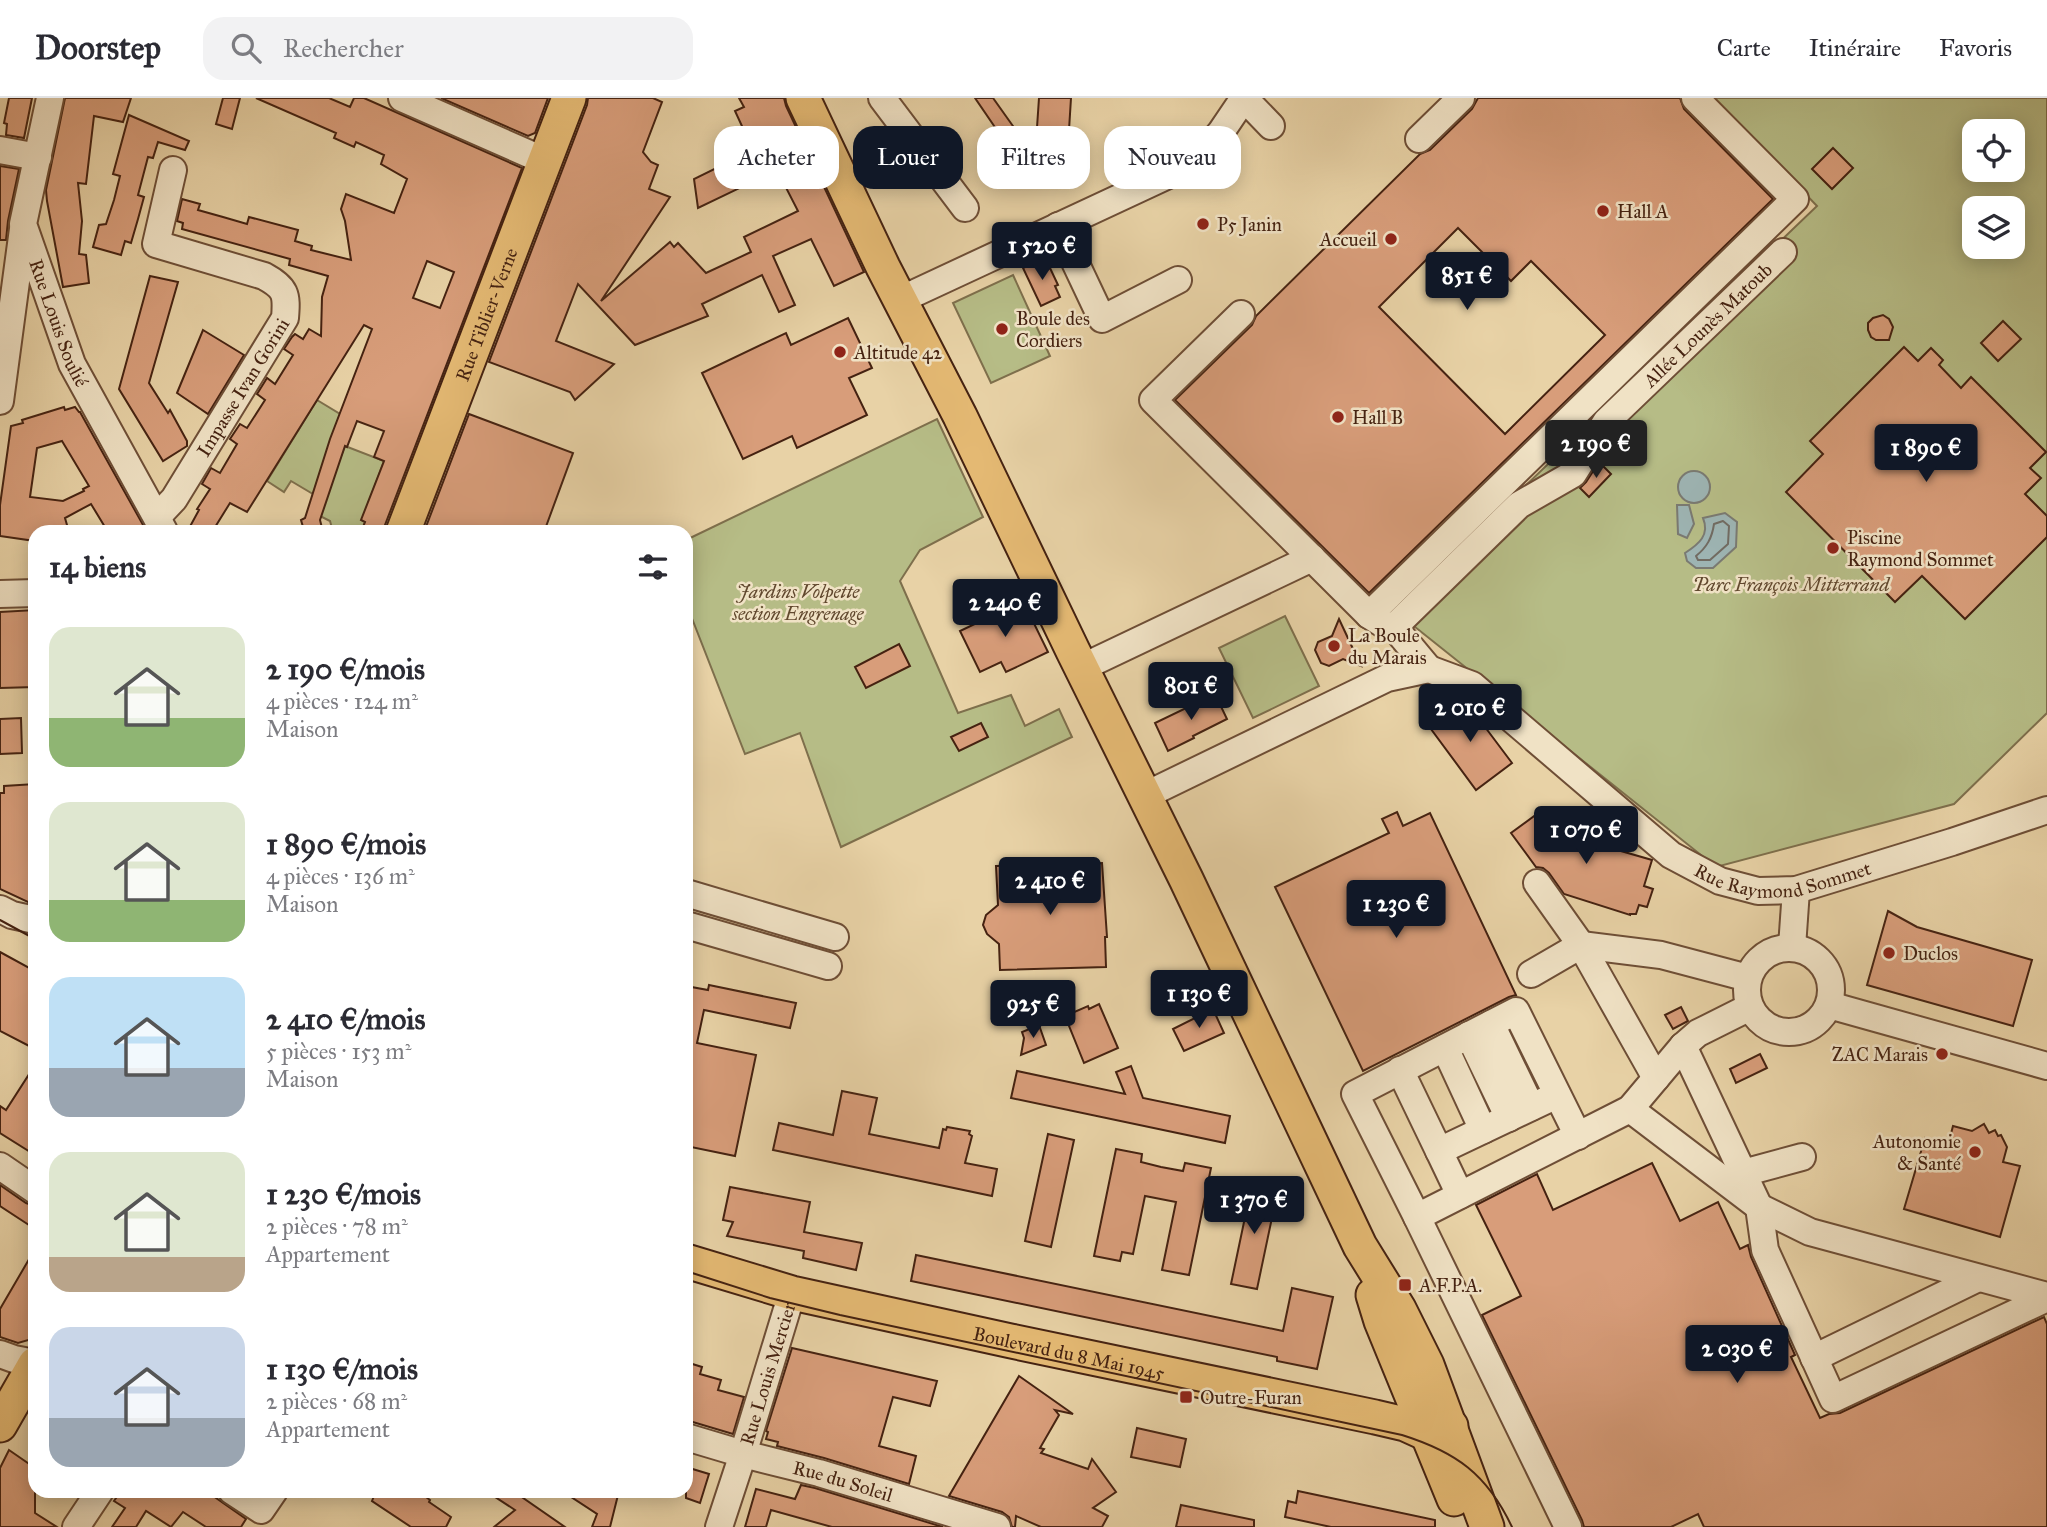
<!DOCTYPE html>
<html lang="fr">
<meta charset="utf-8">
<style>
:root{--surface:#fff;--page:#f2f2f3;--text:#2b2b33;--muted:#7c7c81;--line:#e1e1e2;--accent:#111827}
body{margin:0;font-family:"IM FELL Great Primer",serif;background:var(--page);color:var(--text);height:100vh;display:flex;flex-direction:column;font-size:26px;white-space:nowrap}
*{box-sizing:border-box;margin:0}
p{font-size:23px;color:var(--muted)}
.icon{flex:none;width:38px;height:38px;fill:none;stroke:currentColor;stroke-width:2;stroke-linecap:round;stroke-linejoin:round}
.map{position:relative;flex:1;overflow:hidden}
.panel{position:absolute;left:28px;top:427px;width:665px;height:973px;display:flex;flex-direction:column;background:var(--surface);border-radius:21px;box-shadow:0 4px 18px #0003}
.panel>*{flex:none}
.hud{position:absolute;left:714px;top:28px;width:665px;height:63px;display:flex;gap:14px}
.controls{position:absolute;left:1962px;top:21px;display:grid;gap:14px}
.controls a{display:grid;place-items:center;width:63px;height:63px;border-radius:14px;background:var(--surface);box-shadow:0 4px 18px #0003;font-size:35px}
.price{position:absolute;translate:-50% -60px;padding:0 16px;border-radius:7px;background:var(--accent);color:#fff;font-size:23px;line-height:46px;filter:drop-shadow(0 2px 4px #0008)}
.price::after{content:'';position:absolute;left:50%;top:42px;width:21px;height:16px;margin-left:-10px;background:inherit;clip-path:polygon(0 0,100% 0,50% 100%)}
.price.on{background:#222;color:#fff}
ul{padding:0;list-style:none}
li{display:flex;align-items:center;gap:21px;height:175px;padding:0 21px}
li span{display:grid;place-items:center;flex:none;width:196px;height:140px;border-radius:21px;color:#555}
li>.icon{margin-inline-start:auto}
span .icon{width:84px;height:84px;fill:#fffc;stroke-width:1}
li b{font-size:30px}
h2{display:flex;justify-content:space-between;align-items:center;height:84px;padding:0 21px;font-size:30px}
.pill{padding:0 24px;border-radius:21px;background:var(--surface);box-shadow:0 4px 18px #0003;font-size:24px;line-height:63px}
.pill.on{background:var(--accent);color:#fff}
header{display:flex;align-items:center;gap:42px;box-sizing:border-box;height:98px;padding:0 35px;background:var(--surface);border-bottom:2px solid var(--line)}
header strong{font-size:33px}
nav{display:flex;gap:38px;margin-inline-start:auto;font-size:24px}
.search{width:490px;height:63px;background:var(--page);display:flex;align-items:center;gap:18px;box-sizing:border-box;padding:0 24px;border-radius:21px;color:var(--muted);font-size:26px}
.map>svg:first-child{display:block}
.green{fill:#b6bc86;stroke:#7e6f4c;stroke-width:2;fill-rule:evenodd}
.water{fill:#9db4b3;stroke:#7a7a72;stroke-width:2}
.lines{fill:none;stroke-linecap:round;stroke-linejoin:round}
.shore{stroke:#716b62;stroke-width:2}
.building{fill:#d89d7a;stroke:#452211;stroke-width:2;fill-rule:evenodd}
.minor-casing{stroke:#6e4e36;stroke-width:30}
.major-casing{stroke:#452211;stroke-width:37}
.minor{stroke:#f0e2c5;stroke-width:26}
.major{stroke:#e4b973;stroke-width:33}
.tram{stroke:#452211;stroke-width:2}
.poi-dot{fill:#8f2418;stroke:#f0e2c5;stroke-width:2.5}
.labels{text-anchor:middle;stroke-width:5;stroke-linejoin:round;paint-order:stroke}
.poi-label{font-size:19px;fill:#452211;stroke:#f0e2c5;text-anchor:start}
.street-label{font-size:19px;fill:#452211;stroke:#f0e2c5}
.park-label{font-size:19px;font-style:italic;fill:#61482e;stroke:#f0e2c5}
</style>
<header>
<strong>Doorstep</strong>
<div class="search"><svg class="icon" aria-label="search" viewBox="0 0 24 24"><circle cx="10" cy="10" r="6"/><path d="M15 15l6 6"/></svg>Rechercher</div>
<nav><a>Carte</a><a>Itinéraire</a><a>Favoris</a></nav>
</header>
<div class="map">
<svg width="2047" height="1429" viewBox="0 0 2047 1429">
<rect width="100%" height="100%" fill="#e8d2a6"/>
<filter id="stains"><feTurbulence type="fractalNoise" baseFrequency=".00286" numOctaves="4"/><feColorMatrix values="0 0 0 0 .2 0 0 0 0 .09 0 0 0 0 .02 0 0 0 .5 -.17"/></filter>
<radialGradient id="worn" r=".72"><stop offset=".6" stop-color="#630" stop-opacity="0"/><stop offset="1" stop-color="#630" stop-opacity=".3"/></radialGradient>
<!-- green -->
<g class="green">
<path d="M1714,0H2047V615L1954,706L1716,769L1395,513L1817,108ZM1974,33H2012V72H1974ZM1974,110H2012V149H1974Z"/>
<path d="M1013,177L1050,258L991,285L953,205Z"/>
<path d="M317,302L340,316L313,396L291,383L284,394L267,383Z"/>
<path d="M937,321L983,419L920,452L900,483L958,615L1011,597L1025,628L1059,611L1072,639L841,749L800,635L745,656L686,505V442Z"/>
<path d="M345,348L384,363L362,422L365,424L361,434H333L330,423L318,417Z"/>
<path d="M1285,518L1319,588L1253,620L1219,550Z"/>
</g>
<!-- water -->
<g class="water">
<circle cx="1694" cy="389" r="16"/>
<path d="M1677,407H1689L1694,426L1687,440L1678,436Z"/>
<path d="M1725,415L1737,424L1736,449L1713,470H1696L1687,463L1685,455C1699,446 1710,437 1703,420Z"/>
</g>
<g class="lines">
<!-- shore -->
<path class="shore" d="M1723,423L1729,428L1728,446L1710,462H1698L1696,458C1707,449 1712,440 1714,426Z"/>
</g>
<!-- building -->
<g class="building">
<path d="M9,0H32L24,40L6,37L7,26L4,25Z"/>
<path d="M65,0H131L123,24L94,18L86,86L78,85L82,123L79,156L86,157L89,185L63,189L47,103L46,92Z"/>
<path d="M223,0H240L232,31L216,26Z"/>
<path d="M256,0H329L350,9L354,0H364L522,70L385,427L384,434H361L365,424L361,422L384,363L374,359L384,333L357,323L347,349L345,348L320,422L323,434H301L303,429L301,422L305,420L330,341L372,231L364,227L247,414L230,405L212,434H187L199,412L197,411L210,391L202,386L211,370L220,375L237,346L230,341L240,326L247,330L265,302L257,296L267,280L275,286L293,257L284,251L292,239L295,236L303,241L309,231L321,238L322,199L328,178L289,167L290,161L182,131L183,125L177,123L182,101L200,106L198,112L223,119L247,126L249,119L298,132L295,143L312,148L311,152L351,162L345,123L341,111L346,96L394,115L407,81L381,66L384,57L356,44L354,49L334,40L336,35ZM427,163L454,174L440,210L413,200Z"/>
<path d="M441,0H548L535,35L528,38Z"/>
<path d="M588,0H653L662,4L643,54L651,64L658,67L649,91L670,99L601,203L670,144L674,149L678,145L706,175L751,154L744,139L798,113L777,72L698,110L694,81L753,52L735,13L744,9L739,0H784L786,8L864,174L834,188L811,141L773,158L795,207L779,214L762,177L702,206L708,218L635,247L578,186L556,243L614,266L575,302L570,294L489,264L587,7Z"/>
<path d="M975,0H993L1035,59L1039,0H1071L1067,64L1027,86L1003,41Z"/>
<path d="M1478,0H1680L1684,11L1773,101L1369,495L1175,302L1252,227L1256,218L1420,56L1430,52L1472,11ZM1458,130L1511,183L1531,163L1605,237L1505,336L1379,209Z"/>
<path d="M129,17L189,43L185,52L158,44L153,60L148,59L138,97L144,99L138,121L131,145L125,143L121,157L93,149L99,127L106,126L114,102L120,78L113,76Z"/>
<path d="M1833,50L1853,70L1832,91L1812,71Z"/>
<path d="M0,68L19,71L8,123L6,142H0Z"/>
<path d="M1042,161L1047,172L1050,170L1058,187L1055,188L1060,199L1041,208L1023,170Z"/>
<path d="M150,178L178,184L149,285L168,315L170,312L187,343V348L163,363L119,291Z"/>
<path d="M1883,217L1889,221L1893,229L1889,242H1876L1871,239L1868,232V225L1873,220Z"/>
<path d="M848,220L872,270L849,280L867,317L797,350L792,338L743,361L702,275L786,235L791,247Z"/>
<path d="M2003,223L2021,241L1998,263L1981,245Z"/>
<path d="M203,232L244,257L208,316L177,295Z"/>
<path d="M1904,249L1918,263L1931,250L1943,262L1939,267L1961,290L1971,279L2046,354L2030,370L2041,380L2025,396L2047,418V439L1965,521L1922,478L1895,504L1786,394L1823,356L1810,343Z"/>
<path d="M64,309L65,312L75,309L79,314H80L147,434H108L91,406L65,420L69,434H35V443L0,438V407L11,328L23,325L22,322ZM62,343L89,388L83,391L84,393L63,403L30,399L37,350Z"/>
<path d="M469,316L573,355L544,434H424Z"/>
<path d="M1599,364L1611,376L1589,399L1580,390L1586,384Z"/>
<path d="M1023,503L1048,554L1006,574L1001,564L980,574L960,533Z"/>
<path d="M35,512V589L0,590V514Z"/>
<path d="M1339,521L1361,568L1343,561L1329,568L1321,565L1315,552L1318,544L1332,538Z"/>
<path d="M899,546L910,568L866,590L855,569Z"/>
<path d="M1215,596L1227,621L1193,638L1194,640L1168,653L1155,625Z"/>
<path d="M1464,601L1512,665L1476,692L1428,627Z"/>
<path d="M21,620L22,655L0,656V621Z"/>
<path d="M981,625L988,639L959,653L951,639Z"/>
<path d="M35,686V791L30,805L0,791V695H4V688Z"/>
<path d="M1541,713L1576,740L1652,762L1644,788L1653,791L1647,809L1639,807L1636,816H1630V817L1564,796L1549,775L1543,770L1536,769L1511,735Z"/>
<path d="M1397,714L1403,728L1430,715L1516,897L1509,899L1363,973L1275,789L1389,735L1382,721Z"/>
<path d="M1102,765L1107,839H1105L1106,869L1000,872L999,846L987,836L983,827L986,817L998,807L996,768Z"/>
<path d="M1888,813L1917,829L2032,862L2013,928L1867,887Z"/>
<path d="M0,854L35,873V951L0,933Z"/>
<path d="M709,887L796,905L790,930L704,912L697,945L756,957L735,1058L686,1048V888L708,892Z"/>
<path d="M1099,906L1118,950L1084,965L1065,918L1088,908L1089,911Z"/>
<path d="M1681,909L1688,923L1673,931L1665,917Z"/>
<path d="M1213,911L1224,935L1184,953L1173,931Z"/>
<path d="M1039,927L1046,947L1021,957L1024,940L1022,934Z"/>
<path d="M1760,956L1767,970L1736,985L1730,971Z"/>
<path d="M35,967V1057L0,1035V1008L6,1012Z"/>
<path d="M1131,968L1143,1000L1230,1018L1225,1045L1011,1000L1017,973L1125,996L1116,974Z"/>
<path d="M842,993L877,1000L869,1036L939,1050L943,1031L946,1032L947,1029L970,1033L969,1036L972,1038L965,1065L997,1071L992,1098L773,1052L779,1025L833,1037Z"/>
<path d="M1984,1026L1989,1035L1995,1032L1998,1038L2001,1037L2007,1049L2003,1064L2020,1068L2000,1139L1904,1111L1925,1040L1948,1047L1953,1028L1972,1033Z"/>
<path d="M1048,1036L1074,1042L1051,1149L1025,1143Z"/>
<path d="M1116,1051L1142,1056L1141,1064L1161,1069L1183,1073L1185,1065L1211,1070L1189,1177L1162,1172L1176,1104L1145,1098L1133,1156L1122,1154L1120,1163L1094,1158Z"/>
<path d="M1652,1065L1680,1123L1718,1104L1740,1151L1748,1147L1751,1159L1795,1257L1791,1259L1820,1320L1829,1316L1840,1315L2044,1219L2047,1226V1429H1704L1698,1416L1671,1429H1584L1582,1422L1482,1217L1521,1198L1476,1107L1537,1076L1553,1112Z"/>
<path d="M1252,1086L1278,1091L1257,1191L1231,1186Z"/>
<path d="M0,1087L26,1105L35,1108V1131L0,1108Z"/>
<path d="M730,1089L810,1104L804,1134L862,1145L856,1172L803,1160L804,1153L727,1138L733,1124L723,1122Z"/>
<path d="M35,1151V1234L32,1241L18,1245L0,1239V1211Z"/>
<path d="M916,1157L1283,1233L1292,1190L1333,1199L1317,1271L1277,1263V1259L911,1183Z"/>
<path d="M792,1250L937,1283L930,1308L893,1299L879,1348L916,1358L909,1386L824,1360L777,1348L778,1344L766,1341L768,1334L766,1333Z"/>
<path d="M686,1264L702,1269L700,1276L721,1282L718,1292L744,1299L733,1336L686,1322Z"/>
<path d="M1019,1278L1073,1316L1055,1312L1059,1317L1040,1350L1044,1351L1041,1355L1088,1371L1092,1361L1116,1394L1093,1410L1108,1418L1102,1429H1041L1016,1418L1015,1429H1012L1009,1419L1002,1414L949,1398Z"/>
<path d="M1137,1330L1186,1341L1180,1369L1131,1359Z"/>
<path d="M9,1352L35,1370V1415L57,1429H0V1370Z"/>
<path d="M686,1369L709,1376L700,1405L686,1400Z"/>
<path d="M801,1387L815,1390L943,1429H832L771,1412L766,1429H745L756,1391L795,1401Z"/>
<path d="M121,1393H206L246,1421L241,1429H206L183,1414L171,1429L146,1413L136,1429H112L125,1410L114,1403Z"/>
<path d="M376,1393H418L430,1402L429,1404L451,1419L446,1429H411L372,1403Z"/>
<path d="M486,1393H513L565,1429H494L515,1412Z"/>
<path d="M562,1393H619L610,1429H592L597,1416Z"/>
<path d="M1298,1393L1435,1422V1429H1331L1285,1419L1288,1403L1296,1405Z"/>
<path d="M1181,1407L1254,1422V1429H1176Z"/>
</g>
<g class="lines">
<defs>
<g id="minor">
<path id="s1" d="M50,0L23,126L72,266L164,433"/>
<path d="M402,0L545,63"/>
<path d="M882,0L965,110"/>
<path d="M1244,0L1271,28"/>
<path d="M1419,41L1461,0"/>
<path d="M0,52L38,59"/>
<path d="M1058,128L1102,221L1178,182"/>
<path d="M900,202L1177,73L1203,55L1221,34L1244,0"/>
<path d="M1241,216L1153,302L1369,517L1383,526L1394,529L1429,571"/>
<path d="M0,303L23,131"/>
<path id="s2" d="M157,419L174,401L285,220C287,196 286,190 264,178L156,146L173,72"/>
<path d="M0,496L35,495"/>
<path d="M1369,517L1795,101L1695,0"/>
<path id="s3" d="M1394,529L1519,407L1573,376L1606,324L1783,154"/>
<path d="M1081,570L1312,460"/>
<path id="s4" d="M1144,698L1387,580L1429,571L1472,587L1671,757L1720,783L1758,793L1796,792L1952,744L2047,712"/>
<path d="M1537,785L1581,847L1656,980"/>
<path d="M686,795L835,839"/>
<path d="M0,811L12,817L35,822"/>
<path d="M686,827L828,868"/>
<path d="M1792,849L1796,792"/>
<circle cx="1789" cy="892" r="42"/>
<path d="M1531,876L1581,847L1661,857L1748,880"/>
<path d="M1829,907L2047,968"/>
<path d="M1491,926L1531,1009"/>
<path d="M1469,937L1509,1020"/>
<path d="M1683,948L1759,1109L1765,1152L1833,1301L2047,1200"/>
<path d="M1445,950L1483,1032"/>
<path d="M1400,972L1439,1053"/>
<path d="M1630,1011L1759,1109L1810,1134L2047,1198"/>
<path d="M0,1068L35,1092"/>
<path d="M1743,1075L1802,1059"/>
<path d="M1460,1097L1439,1053L1557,997"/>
<path d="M1417,1119L1355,996L1516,913L1578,1038"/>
<path d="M0,1256L14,1261L35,1265"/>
<path d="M1814,1260L1978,1180"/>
<path id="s5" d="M686,1339L743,1356L819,1375L997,1429"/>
<path d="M232,1393L261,1412L274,1393"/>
<path d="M76,1429L100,1393"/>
<path id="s6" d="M719,1429L743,1356L792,1195"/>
<path d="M1568,1429L1417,1119L1630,1011L1683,948L1698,935L1750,909"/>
</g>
<g id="major">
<path d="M803,0L883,169L960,318L1073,553L1186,781L1360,1148L1399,1211L1427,1267L1487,1429"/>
<path id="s7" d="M403,434L569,0"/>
<path id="s8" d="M686,1163L792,1195L1011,1243L1375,1319L1405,1326L1427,1336L1451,1328"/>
<path d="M1373,1197L1381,1223L1454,1401"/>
<path d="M0,1327L35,1266"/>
</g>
</defs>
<!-- minor casing -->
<use href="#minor" class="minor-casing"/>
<!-- major casing -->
<use href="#major" class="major-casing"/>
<!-- minor -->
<use href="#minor" class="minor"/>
<!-- major -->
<use href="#major" class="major"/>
<!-- tram -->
<g class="tram">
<path d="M0,822L35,841"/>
<path d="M686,1173L770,1200L840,1217L1402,1337C1456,1354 1487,1376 1512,1429"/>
</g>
</g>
<!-- markers -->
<g class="poi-dot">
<circle cx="1603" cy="113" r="7"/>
<circle cx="1203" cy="126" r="7"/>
<circle cx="1391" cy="141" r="7"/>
<circle cx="1002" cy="231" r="7"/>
<circle cx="840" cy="254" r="7"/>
<circle cx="1338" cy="319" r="7"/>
<circle cx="1833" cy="450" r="7"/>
<circle cx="1334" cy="548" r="7"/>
<circle cx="1889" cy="855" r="7"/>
<circle cx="1942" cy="956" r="7"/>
<circle cx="1975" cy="1054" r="7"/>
<rect x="1398" y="1180" width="14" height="14" rx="3.5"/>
<rect x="1179" y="1292" width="14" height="14" rx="3.5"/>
</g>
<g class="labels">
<!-- poi labels -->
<g class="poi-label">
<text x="1617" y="120">Hall A</text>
<text x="1217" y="133">P5 Janin</text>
<text x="1377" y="148" text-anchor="end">Accueil</text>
<text x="1016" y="227">Boule des<tspan x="1016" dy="22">Cordiers</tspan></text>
<text x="854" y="261">Altitude 42</text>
<text x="1352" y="326">Hall B</text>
<text x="1847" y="446">Piscine<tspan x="1847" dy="22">Raymond Sommet</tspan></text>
<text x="1348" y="544">La Boule<tspan x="1348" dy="22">du Marais</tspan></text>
<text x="1903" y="862">Duclos</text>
<text x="1928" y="963" text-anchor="end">ZAC Marais</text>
<text x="1961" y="1050" text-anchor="end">Autonomie<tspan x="1961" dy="22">&amp; Santé</tspan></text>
<text x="1419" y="1194">A.F.P.A.</text>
<text x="1200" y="1306">Outre-Furan</text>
</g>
<!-- street labels -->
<g class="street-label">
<text dy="7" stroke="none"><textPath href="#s7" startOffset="233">Rue Tiblier-Verne</textPath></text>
<text dy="7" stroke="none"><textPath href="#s1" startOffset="234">Rue Louis Soulié</textPath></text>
<text dy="7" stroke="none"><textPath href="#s3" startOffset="439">Allée Lounès Matoub</textPath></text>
<text dy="7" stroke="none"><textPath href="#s2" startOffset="156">Impasse Ivan Gorini</textPath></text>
<text dy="7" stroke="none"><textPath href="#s4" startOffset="740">Rue Raymond Sommet</textPath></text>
<text dy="7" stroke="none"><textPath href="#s8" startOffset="394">Boulevard du 8 Mai 1945</textPath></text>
<text dy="7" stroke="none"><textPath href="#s6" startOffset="161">Rue Louis Mercier</textPath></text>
<text dy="7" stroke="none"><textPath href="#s5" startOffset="163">Rue du Soleil</textPath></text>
</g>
<!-- park labels -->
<g class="park-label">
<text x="1791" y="493">Parc François Mitterrand</text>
<text x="798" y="500">Jardins Volpette<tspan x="798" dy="22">section Engrenage</tspan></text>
</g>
</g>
<rect width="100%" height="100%" filter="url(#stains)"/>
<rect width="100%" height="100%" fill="url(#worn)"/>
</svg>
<div class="controls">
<a><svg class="icon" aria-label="locate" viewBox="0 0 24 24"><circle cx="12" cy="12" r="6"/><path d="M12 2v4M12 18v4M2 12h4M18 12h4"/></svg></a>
<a><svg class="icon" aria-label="layers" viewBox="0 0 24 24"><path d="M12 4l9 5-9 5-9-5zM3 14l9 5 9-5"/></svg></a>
</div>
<b class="price" style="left:1042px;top:184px">1 520 €</b>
<b class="price" style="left:1467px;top:214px">851 €</b>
<b class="price on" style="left:1596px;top:382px">2 190 €</b>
<b class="price" style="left:1926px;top:386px">1 890 €</b>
<b class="price" style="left:1005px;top:541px">2 240 €</b>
<b class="price" style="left:1191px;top:624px">801 €</b>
<b class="price" style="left:1470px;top:646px">2 010 €</b>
<b class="price" style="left:1586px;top:768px">1 070 €</b>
<b class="price" style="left:1050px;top:819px">2 410 €</b>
<b class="price" style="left:1396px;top:842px">1 230 €</b>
<b class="price" style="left:1199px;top:932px">1 130 €</b>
<b class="price" style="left:1033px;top:942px">925 €</b>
<b class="price" style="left:1254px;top:1138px">1 370 €</b>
<b class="price" style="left:1737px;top:1287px">2 030 €</b>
<div class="hud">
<a class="pill">Acheter</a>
<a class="pill on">Louer</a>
<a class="pill">Filtres</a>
<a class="pill">Nouveau</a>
</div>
<section class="panel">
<h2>14 biens<svg class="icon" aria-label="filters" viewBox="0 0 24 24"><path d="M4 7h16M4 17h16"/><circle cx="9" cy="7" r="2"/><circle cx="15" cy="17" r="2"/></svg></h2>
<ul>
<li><span style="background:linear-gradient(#dfe7d0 65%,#8fb573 0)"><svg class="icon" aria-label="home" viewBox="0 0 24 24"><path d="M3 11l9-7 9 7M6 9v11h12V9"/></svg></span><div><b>2 190 €/mois</b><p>4 pièces · 124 m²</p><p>Maison</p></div></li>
<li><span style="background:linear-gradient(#dfe7d0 70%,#8fb573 0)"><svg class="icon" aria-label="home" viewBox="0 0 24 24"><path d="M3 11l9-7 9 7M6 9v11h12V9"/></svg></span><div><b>1 890 €/mois</b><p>4 pièces · 136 m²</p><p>Maison</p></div></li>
<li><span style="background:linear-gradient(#bfe0f5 65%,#9aa5b1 0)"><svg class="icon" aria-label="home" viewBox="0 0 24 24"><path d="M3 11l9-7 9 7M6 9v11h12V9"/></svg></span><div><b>2 410 €/mois</b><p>5 pièces · 153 m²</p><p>Maison</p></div></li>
<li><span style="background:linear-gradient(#dfe7d0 75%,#b9a48a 0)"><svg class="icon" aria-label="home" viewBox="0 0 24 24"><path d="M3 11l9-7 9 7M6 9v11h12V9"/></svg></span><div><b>1 230 €/mois</b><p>2 pièces · 78 m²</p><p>Appartement</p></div></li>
<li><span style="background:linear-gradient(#c9d6e8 65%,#9aa5b1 0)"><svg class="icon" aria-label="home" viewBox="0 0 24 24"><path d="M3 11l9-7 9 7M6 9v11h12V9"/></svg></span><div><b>1 130 €/mois</b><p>2 pièces · 68 m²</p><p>Appartement</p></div></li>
</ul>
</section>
</div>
